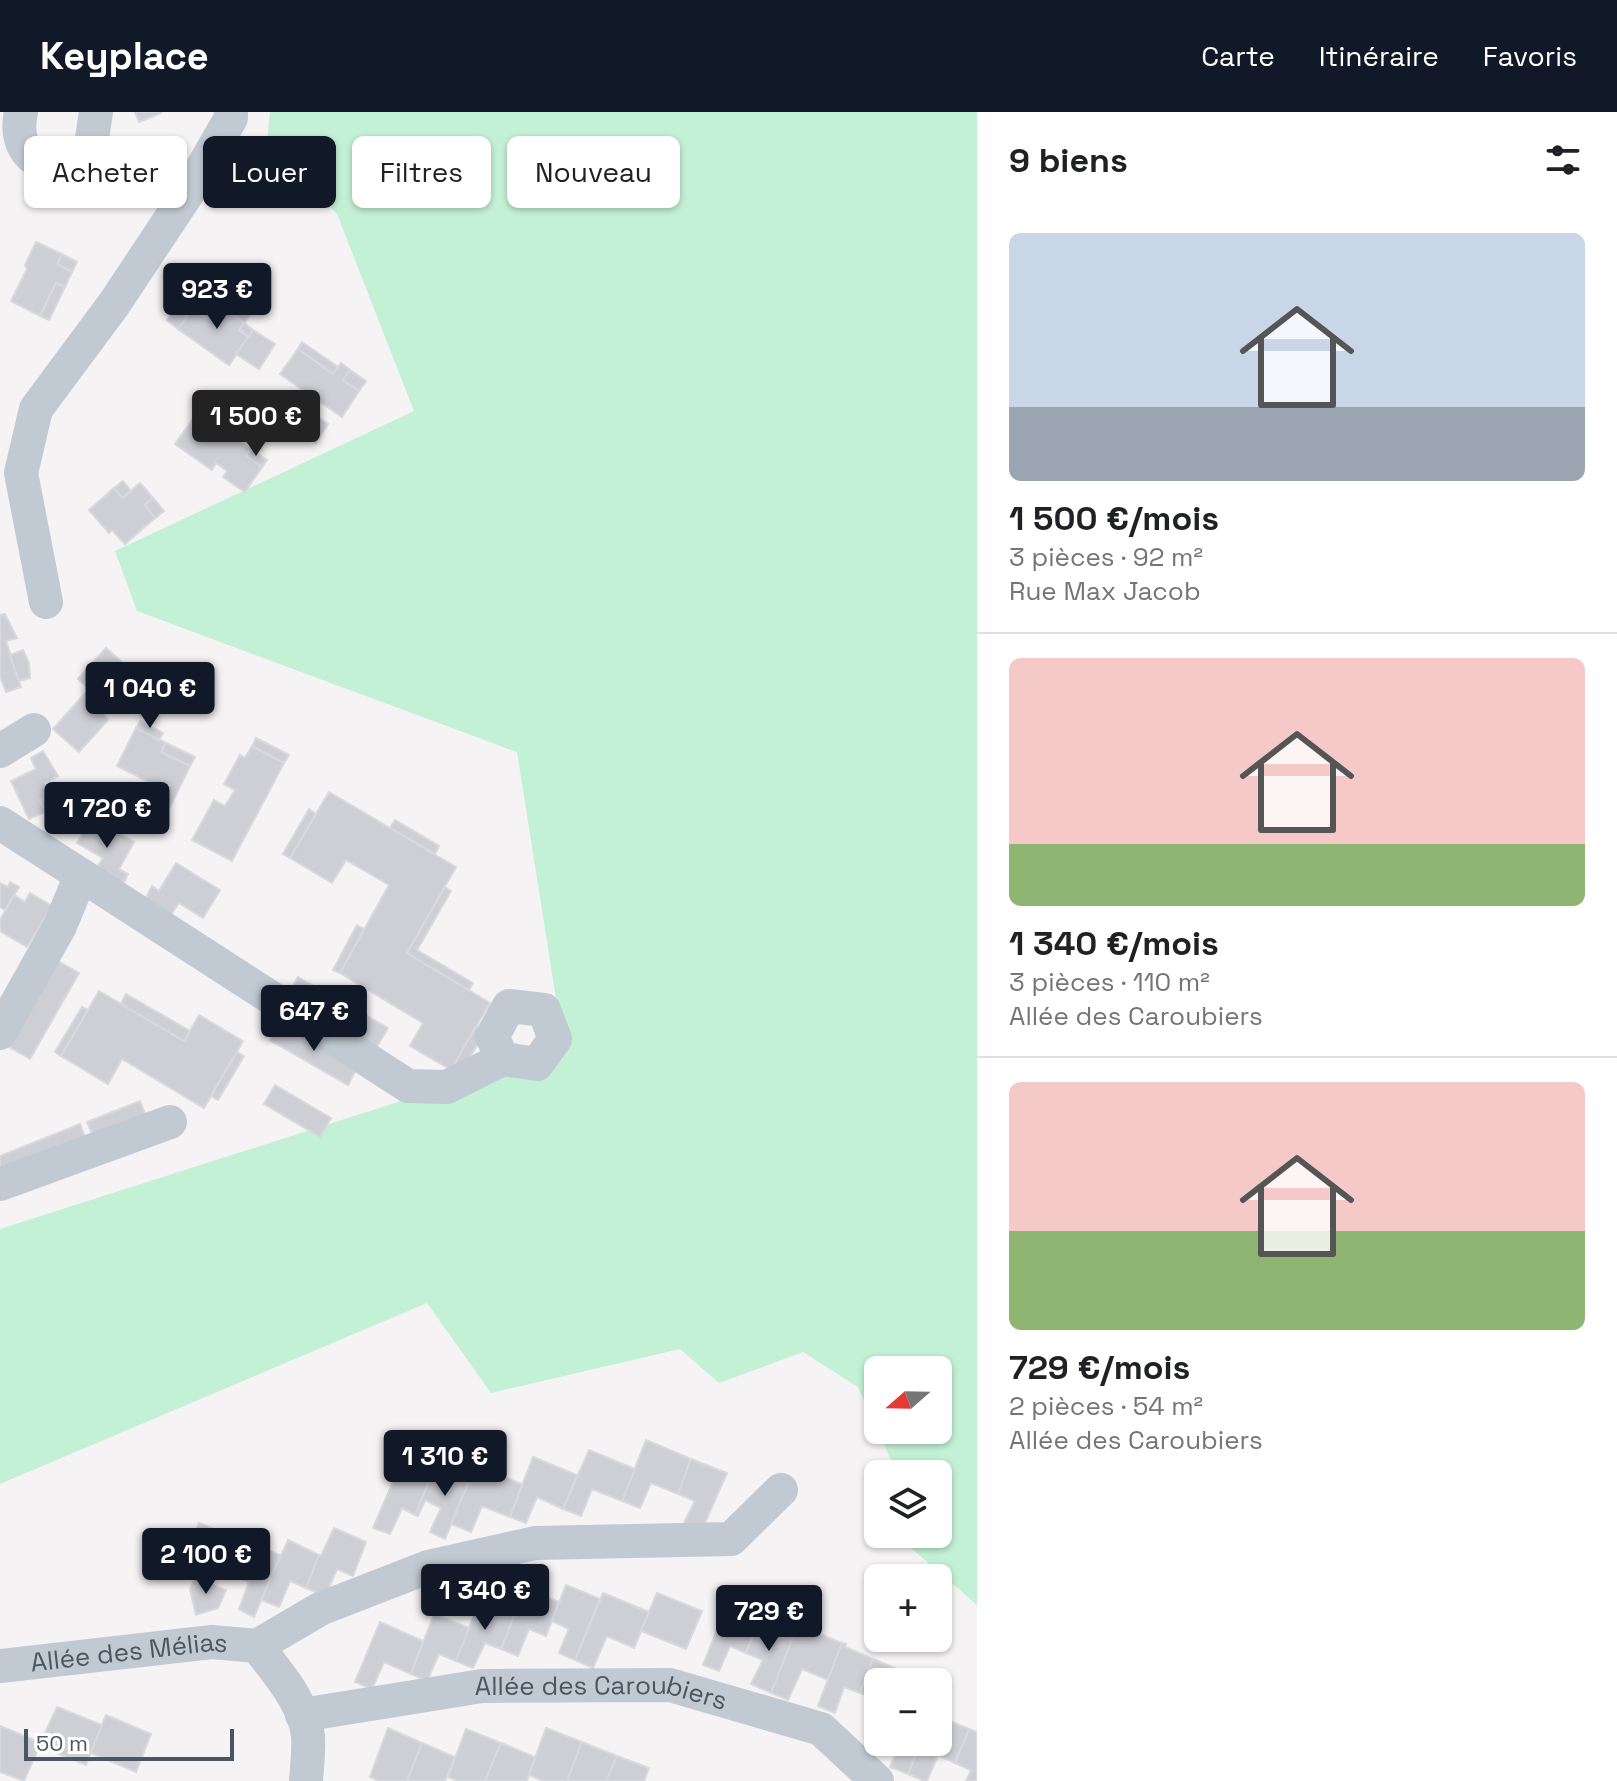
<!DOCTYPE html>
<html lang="fr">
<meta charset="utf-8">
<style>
:root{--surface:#fff;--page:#f6f6f6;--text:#202124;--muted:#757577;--line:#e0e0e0;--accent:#111827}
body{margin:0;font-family:"Space Grotesk",sans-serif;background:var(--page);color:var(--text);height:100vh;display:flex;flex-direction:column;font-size:30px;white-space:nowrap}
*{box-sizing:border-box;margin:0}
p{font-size:26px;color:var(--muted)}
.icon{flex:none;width:44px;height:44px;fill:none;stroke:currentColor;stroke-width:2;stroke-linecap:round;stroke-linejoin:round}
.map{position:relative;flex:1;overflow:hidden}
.drawer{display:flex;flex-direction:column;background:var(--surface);width:640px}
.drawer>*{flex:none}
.top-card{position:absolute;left:24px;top:24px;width:760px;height:72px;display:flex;gap:16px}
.needle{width:52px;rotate:250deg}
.buttons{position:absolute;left:864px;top:1244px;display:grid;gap:16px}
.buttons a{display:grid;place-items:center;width:88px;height:88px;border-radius:12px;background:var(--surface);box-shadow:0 2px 6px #0004;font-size:40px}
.scale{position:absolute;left:24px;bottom:20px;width:210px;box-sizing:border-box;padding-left:8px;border:4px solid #4a5661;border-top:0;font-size:22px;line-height:28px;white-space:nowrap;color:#4a5661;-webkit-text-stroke:6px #fff;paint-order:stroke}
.price{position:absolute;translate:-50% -68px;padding:0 18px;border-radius:8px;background:var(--accent);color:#fff;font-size:26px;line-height:52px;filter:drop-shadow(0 2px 4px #0008)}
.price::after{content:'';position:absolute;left:50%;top:48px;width:24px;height:18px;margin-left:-12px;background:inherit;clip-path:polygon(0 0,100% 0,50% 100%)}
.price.current{background:#222;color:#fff}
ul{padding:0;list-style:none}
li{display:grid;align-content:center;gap:16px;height:424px;padding:0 32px}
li+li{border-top:2px solid var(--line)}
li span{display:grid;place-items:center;height:248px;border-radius:12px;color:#555}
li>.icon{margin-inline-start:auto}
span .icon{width:144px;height:144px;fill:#fffc;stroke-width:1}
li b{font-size:34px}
h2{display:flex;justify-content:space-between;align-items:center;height:96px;padding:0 32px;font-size:34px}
.chip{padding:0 28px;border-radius:12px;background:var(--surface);box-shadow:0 2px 6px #0004;font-size:28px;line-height:72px}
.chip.current{background:var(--accent);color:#fff}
header{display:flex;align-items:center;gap:48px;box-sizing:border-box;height:112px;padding:0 40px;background:var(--accent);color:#fff}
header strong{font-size:38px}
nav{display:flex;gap:44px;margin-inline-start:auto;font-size:28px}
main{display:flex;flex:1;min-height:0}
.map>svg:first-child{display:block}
.green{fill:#c3f1d5;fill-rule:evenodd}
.building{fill:#cdcfd5;stroke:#d7d9de;stroke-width:2}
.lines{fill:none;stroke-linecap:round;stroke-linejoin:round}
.minor{stroke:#c1cad2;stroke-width:34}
.labels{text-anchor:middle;stroke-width:6;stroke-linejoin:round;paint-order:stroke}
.street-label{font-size:26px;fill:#4a5661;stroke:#fff}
</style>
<header>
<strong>Keyplace</strong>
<nav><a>Carte</a><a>Itinéraire</a><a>Favoris</a></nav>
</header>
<main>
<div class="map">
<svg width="977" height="1669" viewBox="0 0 977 1669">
<rect width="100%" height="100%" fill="#f5f3f3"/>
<!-- green -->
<path class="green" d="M270,0H977V1493L895,1422H938V1362H894L895,1357L858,1275L803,1240L719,1271L680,1237L491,1281L427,1191L0,1372V1117L564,937L517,640L137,499L115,439L414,299L337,102L267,31ZM878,1258H938V1318H878Z"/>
<!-- building -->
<g class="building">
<path d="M135,0H160L161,1L139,10Z"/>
<path d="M36,130L62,142L57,152L72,160L65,175L56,171L40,204L11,189L27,157L25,153Z"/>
<path d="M62,142L77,150L72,160L57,152Z"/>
<path d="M56,171L65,175L49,208L40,204Z"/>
<path d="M222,184L236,193L230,201L244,211L239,218L249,225L229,253L178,217L193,196L206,206Z"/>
<path d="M197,189L211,199L206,206L193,196Z"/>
<path d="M236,193L250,203L244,211L230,201Z"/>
<path d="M175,197L187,205L178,217L167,208Z"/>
<path d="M244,211L253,218L249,225L239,218Z"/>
<path d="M253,218L275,232L259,257L236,242Z"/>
<path d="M302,230L338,255L333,262L298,237Z"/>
<path d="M298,237L333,262L341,251L350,258L343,268L359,279L342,305L280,262Z"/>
<path d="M350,258L366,269L359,279L343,268Z"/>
<path d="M309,299L328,312L316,331L296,318Z"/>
<path d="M198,300L250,337L246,344L262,355L245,380L223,365L227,359L216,351L212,358L175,332Z"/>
<path d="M250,337L267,348L262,355L246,344Z"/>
<path d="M123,369L131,379L123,386L114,376Z"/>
<path d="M140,371L153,386L145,393L155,406L125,432L112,418L109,421L89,398L114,376L123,386Z"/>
<path d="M153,386L164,399L155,406L145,393Z"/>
<path d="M5,502L17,526L6,529L21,575L6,580L0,564V503Z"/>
<path d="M106,536L134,561L106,592L78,567Z"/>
<path d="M23,538L29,551L30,566L19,569L10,543Z"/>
<path d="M89,577L106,592L101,598L108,608L79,640L53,617Z"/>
<path d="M140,609L163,621L159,628L136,616Z"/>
<path d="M136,616L166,631L161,640L190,654L170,695L141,680L147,669L117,654Z"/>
<path d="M256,626L289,643L284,651L252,634Z"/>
<path d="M166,631L195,645L190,654L161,640Z"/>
<path d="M252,634L284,651L232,749L192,728L214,688L225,694L235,678L224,672L240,643L245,646Z"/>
<path d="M43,639L58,664L44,671L51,683L40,688L45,700L29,707L11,669L36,657L31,646Z"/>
<path d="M329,680L456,755L407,841L490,891L451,958L410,934L423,911L340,861L389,773L346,748L332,771L290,746Z"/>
<path d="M51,683L56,694L45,700L40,688Z"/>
<path d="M309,697L316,702L290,746L283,742Z"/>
<path d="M92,706L134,730L119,757L128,762L122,774L95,759L103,746L77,731Z"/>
<path d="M395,708L439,734L435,742L390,716Z"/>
<path d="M176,751L220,778L203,806L179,791L170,804L145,788L152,774L159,779Z"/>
<path d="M10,770L19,775L5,798L0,795V771L8,775Z"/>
<path d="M445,775L451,779L417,838L473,871L469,878L407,841Z"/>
<path d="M30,781L52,794L27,835L0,819V808L14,783L25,790Z"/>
<path d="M357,813L364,817L340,861L333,858Z"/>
<path d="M58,849L79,861L30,947L9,935Z"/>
<path d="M298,865L388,916L376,936L287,884Z"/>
<path d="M99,879L184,929L199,903L243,929L204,996L122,947L108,972L61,944Z"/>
<path d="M126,882L190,919L184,929L121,892Z"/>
<path d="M82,895L88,898L61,944L55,940Z"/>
<path d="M280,909L358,954L348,973L270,928Z"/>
<path d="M476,914L485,919L460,963L451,958Z"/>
<path d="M237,940L244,944L218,988L211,984Z"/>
<path d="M275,973L331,1006L320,1025L264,992Z"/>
<path d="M140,989L147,1007L94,1027L87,1010Z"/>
<path d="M80,1012L87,1030L0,1065V1044Z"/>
<path d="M646,1328L691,1347L678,1382L651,1371L640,1396L622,1389Z"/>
<path d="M589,1338L635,1357L622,1389L592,1377L581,1404L563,1397Z"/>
<path d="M533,1345L577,1363L563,1397L537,1385L526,1411L510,1405Z"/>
<path d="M691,1347L727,1361L701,1420L683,1413L695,1389L678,1382Z"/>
<path d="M438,1354L470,1367L445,1427L430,1420L441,1396L425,1388L418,1404L415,1403L429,1369H431Z"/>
<path d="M479,1355L522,1372L510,1405L482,1394L471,1420L451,1412L470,1367L473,1368Z"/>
<path d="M399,1356L429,1369L415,1403L402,1396L390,1422L373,1416Z"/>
<path d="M199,1411L245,1429L231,1463L203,1452L201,1458L183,1452Z"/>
<path d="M334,1416L366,1430L353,1464L337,1457L325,1484L306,1476L319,1443L321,1444Z"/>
<path d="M288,1428L319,1443L306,1476L290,1469L279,1495L261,1488Z"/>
<path d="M245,1429L280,1443L254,1505L239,1497L249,1470L231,1463Z"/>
<path d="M195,1466L226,1478L218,1496L196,1503L190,1477Z"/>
<path d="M566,1473L600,1487L575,1548L559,1541L569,1517L552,1509Z"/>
<path d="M525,1476L559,1490L546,1524L529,1517L518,1544L501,1537Z"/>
<path d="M603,1481L649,1500L634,1536L607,1524L593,1556L575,1548Z"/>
<path d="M657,1481L702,1499L686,1537L641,1519Z"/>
<path d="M480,1488L514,1503L501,1537L485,1531L473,1556L456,1549Z"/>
<path d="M727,1493L760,1507L746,1541L730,1534L719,1559L703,1553Z"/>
<path d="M434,1502L469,1516L456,1549L439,1542L427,1569L411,1562Z"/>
<path d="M760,1507L795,1522L771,1581L751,1572L763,1548L746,1541Z"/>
<path d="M380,1510L423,1529L411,1562L384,1550L372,1577L355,1570Z"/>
<path d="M798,1513L842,1531L828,1568L802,1557L788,1588L771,1581Z"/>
<path d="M842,1531L846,1532L845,1535L873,1547L860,1581L844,1575L835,1601L818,1594Z"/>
<path d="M873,1547L909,1562L906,1570H878V1588L860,1581Z"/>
<path d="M878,1593V1620L869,1614Z"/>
<path d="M57,1595L102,1613L86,1653L39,1634Z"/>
<path d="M106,1603L151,1622L136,1660L91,1641Z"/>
<path d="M938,1604L969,1617L955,1651L938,1643L927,1669H924L908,1662L921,1630H938Z"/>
<path d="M0,1614L41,1631L24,1669L0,1660Z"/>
<path d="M388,1616L422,1631L407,1669H379L370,1665Z"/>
<path d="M546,1616L582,1630L567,1669H543L529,1663Z"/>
<path d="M466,1617L501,1631L485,1669H457L448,1665Z"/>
<path d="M969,1617L977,1620V1669H966L971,1658L955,1651Z"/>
<path d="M582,1630L617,1644L606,1669H567Z"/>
<path d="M901,1630H921L908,1662L890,1655Z"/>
<path d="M422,1631L455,1645L445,1669H407Z"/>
<path d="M501,1631L535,1645L527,1669H485Z"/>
<path d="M617,1644L649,1656L644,1669H606Z"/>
</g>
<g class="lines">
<!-- minor -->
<g class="minor">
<path d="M21,0C14,31 30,58 64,50C74,48 83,39 91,33L96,0"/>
<path d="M91,33L187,82"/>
<path d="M46,490L21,361L36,297L114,192L187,82L231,6V0"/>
<path d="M0,639L34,618"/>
<path d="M0,711L81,763L60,814L0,921"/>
<path d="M81,763L408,974L447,975L503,947L537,952L555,927L544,898L509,894L492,925L503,947"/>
<path d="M0,1072L170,1010"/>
<path d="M257,1534L320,1497L428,1455L535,1431L731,1427L781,1378"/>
<path d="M257,1534C276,1559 305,1591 308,1624C309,1638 307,1654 306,1669"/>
<path id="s1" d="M0,1554L212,1530L257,1534"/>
<path id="s2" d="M302,1603L482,1574L670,1573L821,1617L877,1669"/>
</g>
</g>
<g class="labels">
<!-- street labels -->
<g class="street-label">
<text dy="9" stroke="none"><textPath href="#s1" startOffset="130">Allée des Mélias</textPath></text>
<text dy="9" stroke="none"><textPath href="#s2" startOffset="302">Allée des Caroubiers</textPath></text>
</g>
</g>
</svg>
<div class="buttons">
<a><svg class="needle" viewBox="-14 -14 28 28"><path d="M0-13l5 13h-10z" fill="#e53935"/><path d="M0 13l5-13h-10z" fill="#757577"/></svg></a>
<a><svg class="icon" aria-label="layers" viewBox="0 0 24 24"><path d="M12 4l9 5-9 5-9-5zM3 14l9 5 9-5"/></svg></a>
<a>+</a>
<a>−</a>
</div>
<div class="scale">50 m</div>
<b class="price" style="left:217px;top:219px">923 €</b>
<b class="price current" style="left:256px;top:346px">1 500 €</b>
<b class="price" style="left:150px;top:618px">1 040 €</b>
<b class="price" style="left:107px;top:738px">1 720 €</b>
<b class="price" style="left:314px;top:941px">647 €</b>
<b class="price" style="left:445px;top:1386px">1 310 €</b>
<b class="price" style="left:206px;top:1484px">2 100 €</b>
<b class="price" style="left:485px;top:1520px">1 340 €</b>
<b class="price" style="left:769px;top:1541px">729 €</b>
<div class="top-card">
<a class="chip">Acheter</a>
<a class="chip current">Louer</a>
<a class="chip">Filtres</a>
<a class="chip">Nouveau</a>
</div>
</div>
<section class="drawer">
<h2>9 biens<svg class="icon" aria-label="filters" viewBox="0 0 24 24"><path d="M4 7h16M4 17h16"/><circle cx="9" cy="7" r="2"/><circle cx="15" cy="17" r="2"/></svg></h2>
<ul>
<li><span style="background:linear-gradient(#c9d6e8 70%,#9aa5b1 0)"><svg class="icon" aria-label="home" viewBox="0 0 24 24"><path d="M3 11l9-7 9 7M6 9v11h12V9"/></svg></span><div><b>1 500 €/mois</b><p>3 pièces · 92 m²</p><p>Rue Max Jacob</p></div></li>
<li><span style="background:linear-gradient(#f6c9c9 75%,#8fb573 0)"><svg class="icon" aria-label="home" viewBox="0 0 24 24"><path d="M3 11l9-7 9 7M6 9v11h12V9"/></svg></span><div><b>1 340 €/mois</b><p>3 pièces · 110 m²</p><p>Allée des Caroubiers</p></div></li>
<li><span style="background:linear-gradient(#f6c9c9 60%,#8fb573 0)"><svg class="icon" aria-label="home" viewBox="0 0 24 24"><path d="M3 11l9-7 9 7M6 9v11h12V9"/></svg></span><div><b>729 €/mois</b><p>2 pièces · 54 m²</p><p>Allée des Caroubiers</p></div></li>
</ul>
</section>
</main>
